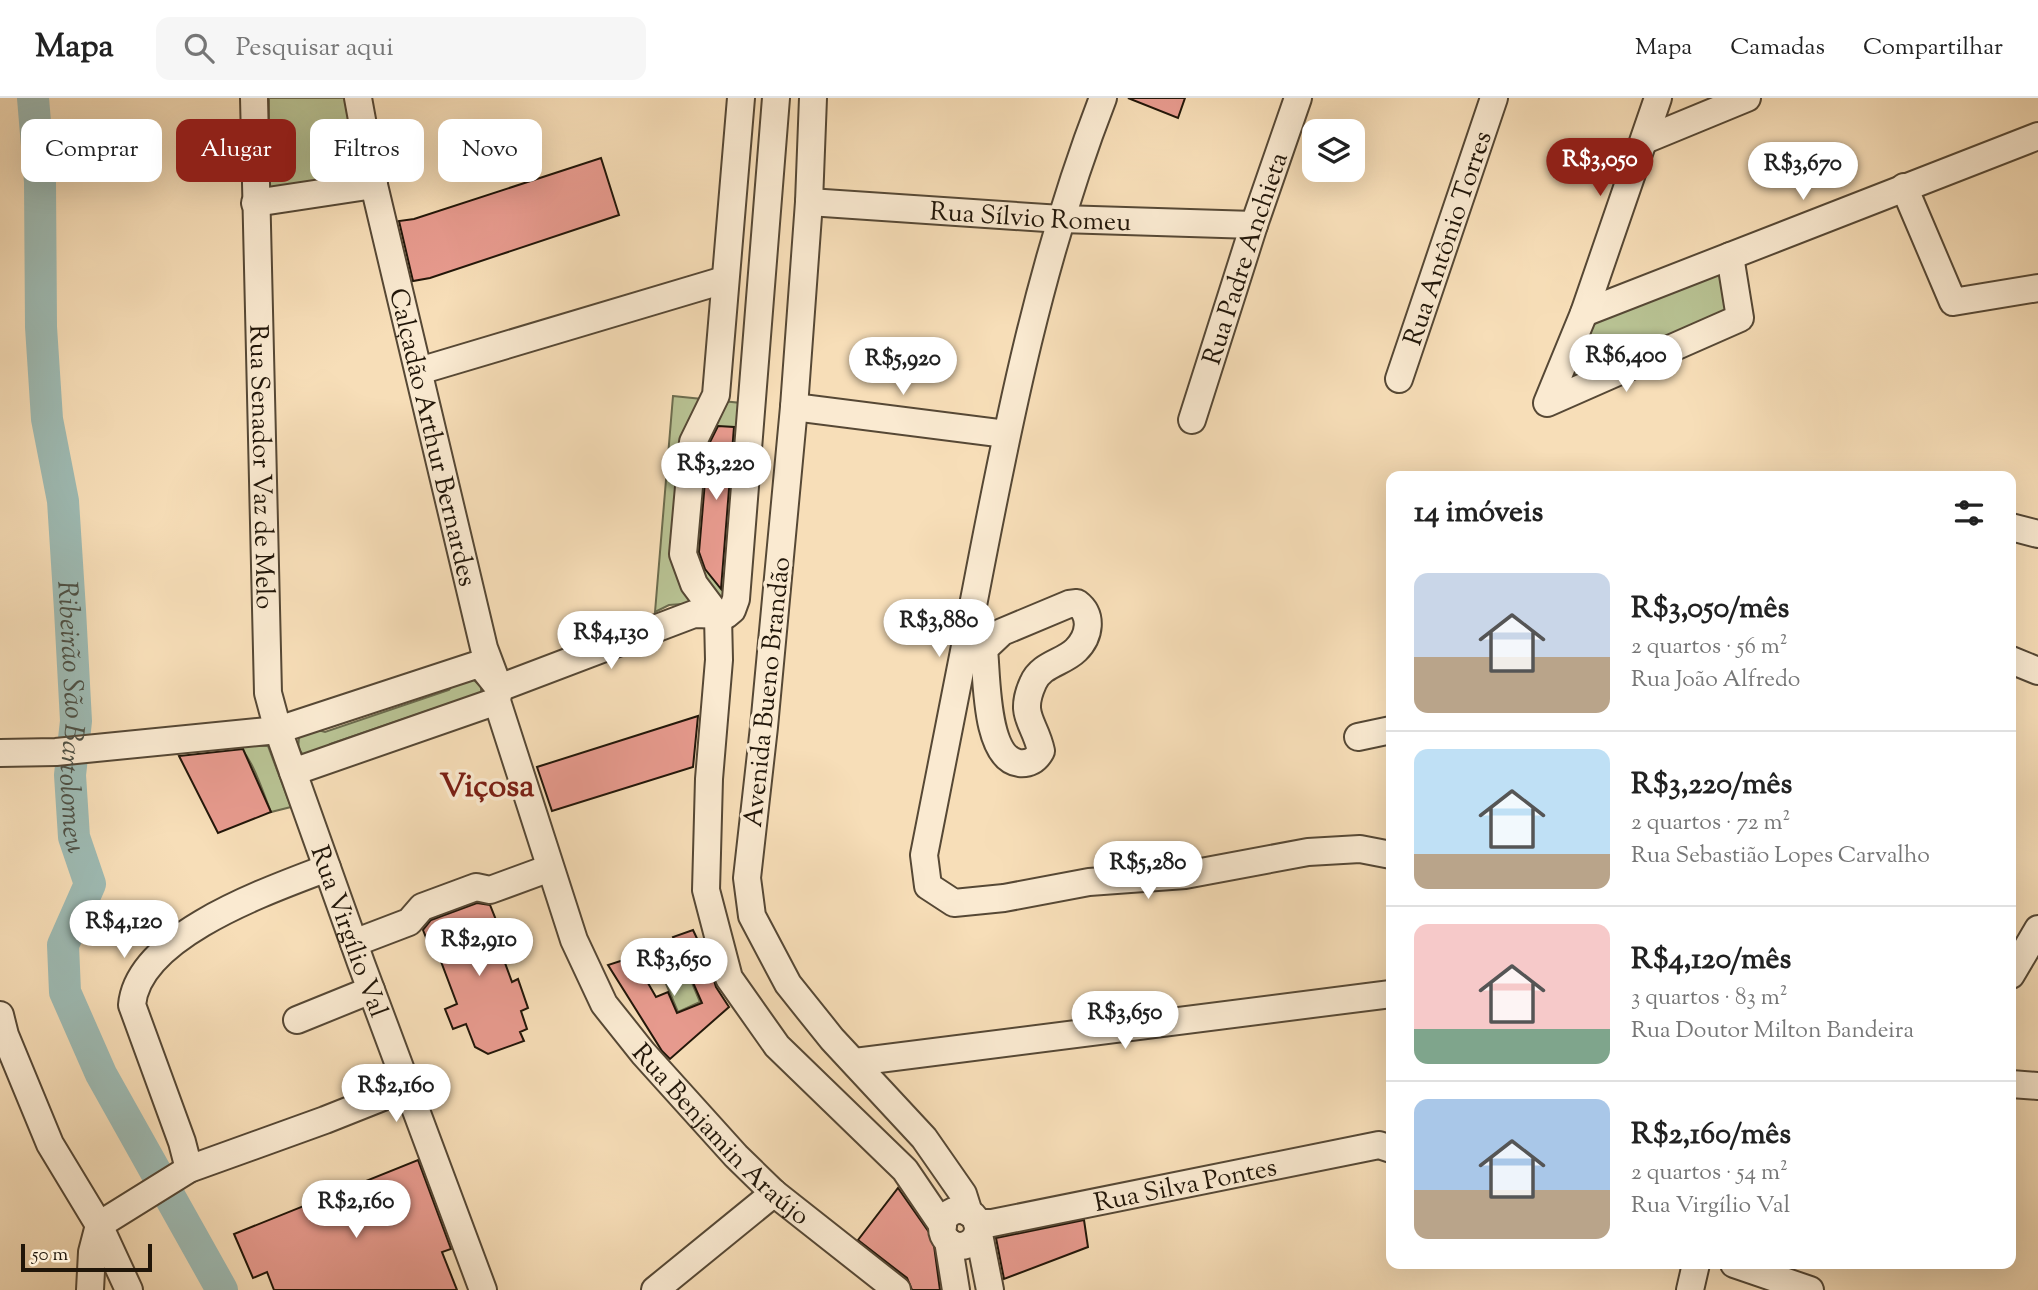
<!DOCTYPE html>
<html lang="pt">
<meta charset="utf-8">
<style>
:root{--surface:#fff;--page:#f6f6f6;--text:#222;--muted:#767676;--line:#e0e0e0;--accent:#8f2418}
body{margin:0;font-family:"Sorts Mill Goudy",serif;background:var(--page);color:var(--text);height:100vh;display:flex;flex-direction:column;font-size:26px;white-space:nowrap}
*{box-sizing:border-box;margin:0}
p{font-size:23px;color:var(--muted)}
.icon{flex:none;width:38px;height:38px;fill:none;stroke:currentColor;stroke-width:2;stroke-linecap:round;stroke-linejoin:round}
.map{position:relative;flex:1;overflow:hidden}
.details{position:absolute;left:1386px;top:373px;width:630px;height:798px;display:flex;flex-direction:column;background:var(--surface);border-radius:14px;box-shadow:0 7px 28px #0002}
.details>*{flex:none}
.banner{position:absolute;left:21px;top:21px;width:665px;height:63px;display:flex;gap:14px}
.controls{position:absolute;left:1302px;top:21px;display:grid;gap:14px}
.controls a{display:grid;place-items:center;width:63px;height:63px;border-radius:14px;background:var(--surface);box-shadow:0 7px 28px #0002;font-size:35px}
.scale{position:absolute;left:21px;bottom:18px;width:131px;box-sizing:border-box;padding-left:7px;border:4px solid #211609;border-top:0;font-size:19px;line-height:24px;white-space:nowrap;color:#211609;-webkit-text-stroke:5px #faead1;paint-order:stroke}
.price{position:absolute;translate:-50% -60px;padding:0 16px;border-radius:24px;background:#fff;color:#222;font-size:23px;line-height:46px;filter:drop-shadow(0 2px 4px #0008)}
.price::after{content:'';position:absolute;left:50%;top:42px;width:21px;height:16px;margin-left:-10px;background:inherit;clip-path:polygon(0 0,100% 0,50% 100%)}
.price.selected{background:var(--accent);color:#fff}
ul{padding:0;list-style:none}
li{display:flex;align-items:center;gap:21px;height:175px;padding:0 28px}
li+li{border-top:2px solid var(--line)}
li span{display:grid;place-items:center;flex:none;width:196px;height:140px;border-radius:14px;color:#555}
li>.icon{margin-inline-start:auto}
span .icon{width:84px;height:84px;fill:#fffc;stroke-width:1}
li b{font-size:30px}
h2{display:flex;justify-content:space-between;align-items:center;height:84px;padding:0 28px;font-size:30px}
.tag{padding:0 24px;border-radius:14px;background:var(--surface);box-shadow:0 7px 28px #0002;font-size:24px;line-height:63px}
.tag.selected{background:var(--accent);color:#fff}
header{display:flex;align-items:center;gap:42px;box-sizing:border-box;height:98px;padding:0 35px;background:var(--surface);border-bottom:2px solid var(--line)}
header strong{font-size:33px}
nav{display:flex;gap:38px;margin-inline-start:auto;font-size:24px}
.search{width:490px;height:63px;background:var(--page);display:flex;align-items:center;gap:18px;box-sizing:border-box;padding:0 24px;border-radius:14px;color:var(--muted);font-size:26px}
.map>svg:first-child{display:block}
.green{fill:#b8c293;stroke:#6c6c4e;stroke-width:2}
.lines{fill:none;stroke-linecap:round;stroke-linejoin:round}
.river{stroke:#9ebbb4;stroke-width:32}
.building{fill:#e89b8f;stroke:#211609;stroke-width:2}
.minor-casing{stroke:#564835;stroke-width:30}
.minor{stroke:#faead1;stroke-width:26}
.labels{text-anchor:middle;stroke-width:7;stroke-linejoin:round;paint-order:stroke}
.street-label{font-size:26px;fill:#211609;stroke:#faead1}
.water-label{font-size:28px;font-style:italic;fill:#4d5045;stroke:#faead1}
.district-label{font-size:33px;font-weight:bold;fill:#7a1f14;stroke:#faead1}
</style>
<header>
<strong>Mapa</strong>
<div class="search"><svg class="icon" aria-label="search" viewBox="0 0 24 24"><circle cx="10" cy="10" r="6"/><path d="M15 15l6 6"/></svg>Pesquisar aqui</div>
<nav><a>Mapa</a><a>Camadas</a><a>Compartilhar</a></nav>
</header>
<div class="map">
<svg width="2038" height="1192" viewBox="0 0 2038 1192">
<rect width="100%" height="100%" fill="#f7deb8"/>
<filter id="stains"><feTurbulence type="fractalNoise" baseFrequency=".00286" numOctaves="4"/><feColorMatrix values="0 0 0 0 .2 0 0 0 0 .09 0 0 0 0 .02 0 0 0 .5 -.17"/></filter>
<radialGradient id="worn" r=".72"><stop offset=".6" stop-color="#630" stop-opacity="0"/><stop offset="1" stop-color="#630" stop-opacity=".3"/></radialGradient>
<!-- green -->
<g class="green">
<path d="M269,0H357L372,85L269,104Z"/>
<path d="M1721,169L1732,214L1563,287L1587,226Z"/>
<path d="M673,298L751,306L735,502L669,507L655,514Z"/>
<path d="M472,580L481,589V597L465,608L453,604L330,646L324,656L303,657C297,650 297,643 301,635L314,631L325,634L449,592L456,583Z"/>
<path d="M235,647L268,648L291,709L271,714C264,698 251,653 235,647Z"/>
<path d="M675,844L700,904L678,914L652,853Z"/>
</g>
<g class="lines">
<!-- river -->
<path class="river" id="s1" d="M33,0L40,84L41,229L47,321L63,403L70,512L76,623L70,677L74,739L90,786L63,847L65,894L101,976L222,1192"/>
</g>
<!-- building -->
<g class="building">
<path d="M1128,0H1185L1178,20Z"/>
<path d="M601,60L619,117L430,180L413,183L399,123L414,121Z"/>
<path d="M718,328L734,329L721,491L705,471L699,454L708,348Z"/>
<path d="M698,618L693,669L552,713L537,669Z"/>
<path d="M243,651L271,714L218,735L179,658Z"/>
<path d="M477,805L490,807L496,822L490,824L512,884L518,881L528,910L521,913L527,931L520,934L524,943L488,956L475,949L466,926L453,931L445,911L457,906L434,845L429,847L423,832L431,822Z"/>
<path d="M693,832L709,866L716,889L729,909L670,961L662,953L608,867L633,859L656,899L668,894L677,915L702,905L673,839Z"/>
<path d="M418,1062L451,1151L442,1154L457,1192H274L267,1174L253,1180L234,1136Z"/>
<path d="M898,1090L933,1140L940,1192H912L907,1180L858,1142Z"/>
<path d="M1084,1122L1088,1149L1004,1181L996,1140Z"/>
</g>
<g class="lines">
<defs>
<g id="minor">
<path id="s2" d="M254,0L268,595L278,632L361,865L483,1192"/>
<path d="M813,0L809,104L794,309L764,629L747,780L752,818L788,886L832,941L924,1040L963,1096L969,1115"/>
<path d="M1103,0C1041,159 1008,325 976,492C959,580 941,669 924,757L928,788L954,805L1004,800L1089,784L1185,777L1308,754L1360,751L1391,757"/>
<path d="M1658,0L1584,215L1547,305L1740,220L1730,158"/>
<path d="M1645,42L1747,0"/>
<path id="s3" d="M374,87L484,550L496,582"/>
<path d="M1904,89L1953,204L2038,190"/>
<path id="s4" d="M809,104L1061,121L1254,127"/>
<path d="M255,105L374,87L358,0"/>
<path d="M1584,215L2038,38"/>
<path d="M419,273L724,182"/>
<path id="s5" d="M1399,281L1494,0"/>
<path d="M794,309L1006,336"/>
<path id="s6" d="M1192,322L1254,127L1298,0"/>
<path d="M2011,429L2038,436"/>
<path d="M718,518L719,562L709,681L706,792L729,880L777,948L905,1072L943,1128"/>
<path d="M718,518L694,486L683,456L693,344L716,297L741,0"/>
<path d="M966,547L984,551C987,579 985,660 1019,665C1030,666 1036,662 1041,653C1035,624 1018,618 1033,585C1041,566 1063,565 1076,552C1090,538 1093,517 1077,505L1069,506L1002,534L984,551"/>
<path d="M2011,562L2038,573"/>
<path d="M499,590L694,516L726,517L732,512L736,501L776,0"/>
<path d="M1358,639L1391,632"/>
<path id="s7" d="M0,655L56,654L278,632L476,567L483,570L499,590L497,603L574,842L604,906L643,955L736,1058L774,1095L897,1192"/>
<path d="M293,674L497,603"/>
<path d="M354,845L409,824L422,809L476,789L490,792L550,770"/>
<path d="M2011,877L2038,831"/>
<path d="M0,917L5,937L50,1046L99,1127L129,1192"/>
<path d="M297,922L371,892"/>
<path d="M855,964L1391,896"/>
<path d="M2011,986L2038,988"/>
<path d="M189,1071L182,1044L132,907C138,837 270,792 327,770"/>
<circle cx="960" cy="1130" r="18"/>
<path id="s8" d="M977,1125H992L1379,1047L1391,1051"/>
<path d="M99,1127L189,1071L325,1022L408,989"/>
<path d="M978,1131L990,1192"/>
<path d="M948,1143L956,1192"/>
<path d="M1734,1166L1810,1192"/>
<path d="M90,1192L92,1154L99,1127"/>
<path d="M655,1192L774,1095"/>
<path d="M1690,1192L1696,1166"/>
</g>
</defs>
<!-- minor casing -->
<use href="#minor" class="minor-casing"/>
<!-- minor -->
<use href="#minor" class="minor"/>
</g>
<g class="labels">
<!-- street labels -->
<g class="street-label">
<text dy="9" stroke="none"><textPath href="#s4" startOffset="222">Rua Sílvio Romeu</textPath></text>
<text dy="9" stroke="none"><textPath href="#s5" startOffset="149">Rua Antônio Torres</textPath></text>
<text dy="9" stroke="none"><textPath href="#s6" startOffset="170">Rua Padre Anchieta</textPath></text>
<text dy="9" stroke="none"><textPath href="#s3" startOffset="259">Calçadão Arthur Bernardes</textPath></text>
<text dy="9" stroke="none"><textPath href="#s2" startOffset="369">Rua Senador Vaz de Melo</textPath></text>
<text transform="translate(766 594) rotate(-84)" y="9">Avenida Bueno Brandão</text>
<text dy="9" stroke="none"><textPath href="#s2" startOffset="847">Rua Virgílio Val</textPath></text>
<text dy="9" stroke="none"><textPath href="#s7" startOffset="1031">Rua Benjamin Araújo</textPath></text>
<text dy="9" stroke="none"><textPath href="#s8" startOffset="212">Rua Silva Pontes</textPath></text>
</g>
<!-- water labels -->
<g class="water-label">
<text dy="10" stroke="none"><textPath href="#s1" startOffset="621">Ribeirão São Bartolomeu</textPath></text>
</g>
<!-- district labels -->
<g class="district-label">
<text x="487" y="698">Viçosa</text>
</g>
</g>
<rect width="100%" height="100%" filter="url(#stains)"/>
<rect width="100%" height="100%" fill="url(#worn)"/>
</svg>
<div class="controls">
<a><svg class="icon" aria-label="layers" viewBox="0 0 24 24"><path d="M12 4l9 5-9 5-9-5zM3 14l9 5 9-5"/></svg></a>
</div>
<div class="scale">50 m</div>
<b class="price selected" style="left:1600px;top:100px">R$3,050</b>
<b class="price" style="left:1803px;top:104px">R$3,670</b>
<b class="price" style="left:1626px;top:296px">R$6,400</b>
<b class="price" style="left:903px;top:299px">R$5,920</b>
<b class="price" style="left:716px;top:404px">R$3,220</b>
<b class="price" style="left:939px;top:561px">R$3,880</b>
<b class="price" style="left:611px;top:573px">R$4,130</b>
<b class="price" style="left:1148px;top:803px">R$5,280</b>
<b class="price" style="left:124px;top:862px">R$4,120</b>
<b class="price" style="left:479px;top:880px">R$2,910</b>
<b class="price" style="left:674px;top:900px">R$3,650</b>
<b class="price" style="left:1125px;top:953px">R$3,650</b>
<b class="price" style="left:396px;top:1026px">R$2,160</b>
<b class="price" style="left:356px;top:1142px">R$2,160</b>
<div class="banner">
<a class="tag">Comprar</a>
<a class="tag selected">Alugar</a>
<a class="tag">Filtros</a>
<a class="tag">Novo</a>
</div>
<section class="details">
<h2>14 imóveis<svg class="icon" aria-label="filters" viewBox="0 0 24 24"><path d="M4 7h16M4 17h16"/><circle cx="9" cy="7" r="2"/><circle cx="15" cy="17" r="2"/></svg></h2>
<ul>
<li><span style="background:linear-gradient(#c9d6e8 60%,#b9a48a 0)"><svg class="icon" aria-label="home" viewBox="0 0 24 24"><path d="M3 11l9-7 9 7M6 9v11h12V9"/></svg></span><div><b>R$3,050/mês</b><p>2 quartos · 56 m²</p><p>Rua João Alfredo</p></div></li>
<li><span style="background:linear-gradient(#bfe0f5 75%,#b9a48a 0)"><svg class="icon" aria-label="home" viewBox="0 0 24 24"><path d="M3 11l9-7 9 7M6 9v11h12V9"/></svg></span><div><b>R$3,220/mês</b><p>2 quartos · 72 m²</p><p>Rua Sebastião Lopes Carvalho</p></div></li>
<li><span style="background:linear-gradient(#f6c9c9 75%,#7fa58c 0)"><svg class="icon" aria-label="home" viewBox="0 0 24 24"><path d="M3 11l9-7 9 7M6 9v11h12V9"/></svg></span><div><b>R$4,120/mês</b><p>3 quartos · 83 m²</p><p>Rua Doutor Milton Bandeira</p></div></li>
<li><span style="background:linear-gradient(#a9c7e8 65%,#b9a48a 0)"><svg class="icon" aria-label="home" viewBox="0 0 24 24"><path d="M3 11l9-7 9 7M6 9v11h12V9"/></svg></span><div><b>R$2,160/mês</b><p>2 quartos · 54 m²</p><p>Rua Virgílio Val</p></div></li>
</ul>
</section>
</div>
